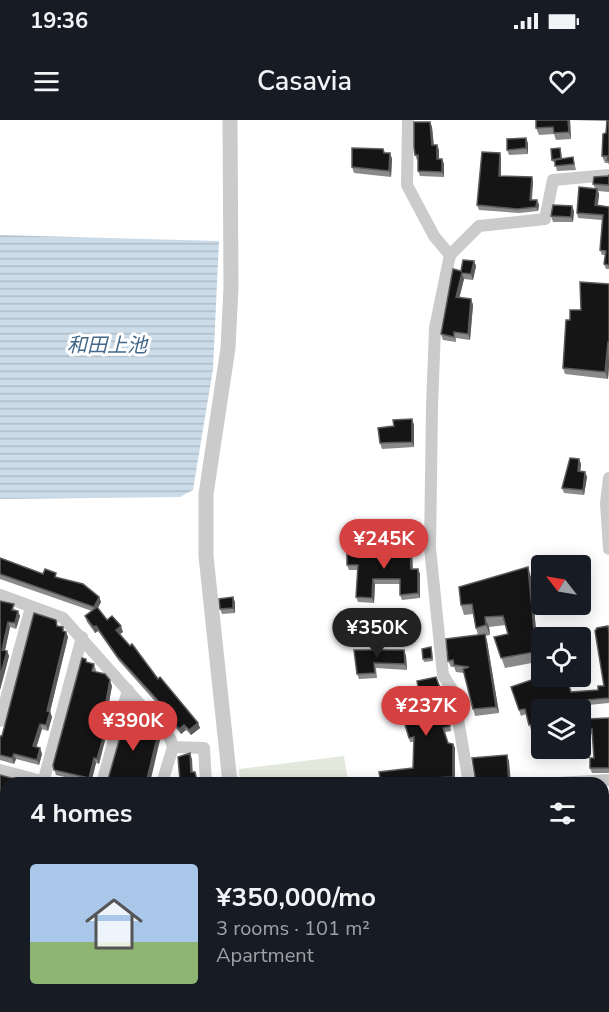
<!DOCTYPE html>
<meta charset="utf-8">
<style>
:root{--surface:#171b24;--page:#242831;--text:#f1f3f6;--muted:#9ea1a6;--accent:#d54140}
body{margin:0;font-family:"Nunito Sans","Noto Sans JP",sans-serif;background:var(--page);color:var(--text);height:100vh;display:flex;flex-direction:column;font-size:22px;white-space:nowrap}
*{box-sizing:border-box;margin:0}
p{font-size:20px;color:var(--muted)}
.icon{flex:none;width:33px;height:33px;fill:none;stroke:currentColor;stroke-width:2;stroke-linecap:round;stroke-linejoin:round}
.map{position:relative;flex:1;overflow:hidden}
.drawer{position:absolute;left:0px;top:657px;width:609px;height:236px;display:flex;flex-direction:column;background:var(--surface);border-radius:18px 18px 0 0;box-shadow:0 3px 15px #0003}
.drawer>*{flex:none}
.needle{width:39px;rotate:301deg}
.controls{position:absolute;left:531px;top:435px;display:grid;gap:12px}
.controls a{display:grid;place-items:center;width:60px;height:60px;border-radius:6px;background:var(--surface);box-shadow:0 3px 15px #0003;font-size:30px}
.price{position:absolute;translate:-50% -51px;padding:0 14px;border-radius:21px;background:var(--accent);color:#fff;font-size:20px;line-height:39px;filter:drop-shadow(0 2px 3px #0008)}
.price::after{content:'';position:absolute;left:50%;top:36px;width:18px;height:14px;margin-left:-9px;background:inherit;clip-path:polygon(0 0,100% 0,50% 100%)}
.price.active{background:#222;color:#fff}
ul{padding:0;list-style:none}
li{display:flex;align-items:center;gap:18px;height:150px;padding:0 30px}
li span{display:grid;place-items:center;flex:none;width:168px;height:120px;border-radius:6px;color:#555}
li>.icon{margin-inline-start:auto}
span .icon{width:72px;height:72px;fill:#fffc;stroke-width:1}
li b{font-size:26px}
h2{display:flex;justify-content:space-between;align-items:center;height:72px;padding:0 30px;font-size:26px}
.status{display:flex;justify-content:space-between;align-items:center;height:42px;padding:0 30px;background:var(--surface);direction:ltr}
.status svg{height:16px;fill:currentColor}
header{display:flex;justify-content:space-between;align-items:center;height:78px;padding:0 30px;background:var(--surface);font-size:27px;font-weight:600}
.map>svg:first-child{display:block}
.green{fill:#e3eadd}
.water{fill:url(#water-rules)}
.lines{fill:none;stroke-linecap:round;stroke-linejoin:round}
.minor{stroke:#cbcbcb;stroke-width:12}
.tertiary{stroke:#cbcbcb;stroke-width:15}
.wall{fill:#8a8a8a}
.shaded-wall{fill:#5b5b5b}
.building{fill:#151515;stroke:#5b5b5b;stroke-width:1.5}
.labels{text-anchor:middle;stroke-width:6;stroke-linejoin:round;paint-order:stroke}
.water-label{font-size:20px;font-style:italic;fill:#436889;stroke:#fff}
</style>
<div class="status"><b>19:36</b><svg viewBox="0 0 49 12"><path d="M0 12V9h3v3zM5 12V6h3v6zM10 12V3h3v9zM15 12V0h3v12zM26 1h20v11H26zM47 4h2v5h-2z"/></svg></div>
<header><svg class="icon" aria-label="menu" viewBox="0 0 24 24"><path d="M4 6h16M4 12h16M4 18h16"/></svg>Casavia<svg class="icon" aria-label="heart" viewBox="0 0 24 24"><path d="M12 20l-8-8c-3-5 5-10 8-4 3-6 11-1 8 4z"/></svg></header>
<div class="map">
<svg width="609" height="892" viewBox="0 0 609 892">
<defs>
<pattern id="water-rules" width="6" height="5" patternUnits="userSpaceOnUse" patternTransform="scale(1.5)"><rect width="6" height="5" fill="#cbdbe8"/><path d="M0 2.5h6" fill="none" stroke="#afbcc7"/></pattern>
</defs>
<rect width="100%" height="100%" fill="#fff"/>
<!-- green -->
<path class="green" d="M344,636L348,662L356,661V663H240L239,649Z"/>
<!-- water -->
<path class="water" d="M0,115L219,121L213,249L193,370L180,377L0,379Z"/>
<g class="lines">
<!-- minor -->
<g class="minor">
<path d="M408,0L407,65L434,116L450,135L435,208L432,286L430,428L443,555L453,571L469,663"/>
<path d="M450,135L479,106L545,99L553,60L609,55"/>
<path d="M609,358L606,383L609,429"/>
<path d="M0,475L63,498L170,618L173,627L162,663"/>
<path d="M0,601L31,487"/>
<path d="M173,627L204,628L206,663"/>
<path d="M0,650L49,663"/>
<path d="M43,663L82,517"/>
<path d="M102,663L128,570"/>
<path d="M557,663L609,660"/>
<path d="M603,700H609"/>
<path d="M603,720H609"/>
<path d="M603,757L609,756"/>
<path d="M603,815L609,860"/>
<path d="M4,817L6,808"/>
<path d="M123,886L130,892"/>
<path d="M501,886L502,892"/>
</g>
<!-- tertiary -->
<g class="tertiary">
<path d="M230,0L231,167L228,228L206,374V436L230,663"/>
<path d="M236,892V886"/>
</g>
</g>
<!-- wall -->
<g class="wall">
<path d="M536,0H609V45L608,43H605L602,36L606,13L607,1L570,0L571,19L556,20L554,14L539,15L536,8Z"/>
<path d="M430,2L432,7L434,25H437L439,30V39H442L444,44V57L420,56L418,51V40H417L415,35Z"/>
<path d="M528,23V34L509,35L507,30Z"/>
<path d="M383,29L385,33H390L392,39L391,57L354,53L352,47Z"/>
<path d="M561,31L562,39L573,37L576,50L557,51L555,42H553L552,40Z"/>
<path d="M500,33L501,37V56L532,57L533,62L532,80H537L539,85L538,91L519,93L479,90L477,85Z"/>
<path d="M609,55V72L598,71L599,74L598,85L609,87V149H606L604,144L605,135H602L600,130L602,100L578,98L577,93L595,68L593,64Z"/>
<path d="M574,91L573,102H553L551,96Z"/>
<path d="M474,141L476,146L473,160L464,159L459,178L471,179L473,185L470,220L456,218V222L443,220L441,214L461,151Z"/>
<path d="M609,164V245L608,259L565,254L563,248L570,200Z"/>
<path d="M412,299L414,305V327L382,329L380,323Z"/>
<path d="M579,339L581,344L580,351L585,352L587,357L584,375L564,373L562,368Z"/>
<path d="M410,428L412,433L413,449H418L420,454V478L402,480L400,475V464H375L374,483L358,482L356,477L358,450H349L347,445L361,429L363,433Z"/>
<path d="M0,438L43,454L58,457L99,477L101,482L98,488L107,500L123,512L120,514L158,559L198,603L200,608L191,615L186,610L181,614L162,593L160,587L119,541L98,511L95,513L87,502L85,496L92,491L0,459Z"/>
<path d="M531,457L536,510L540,519L542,527V541L505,548L494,517L508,514L506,505L489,507L490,515L485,516L487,521L499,593L475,596L464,553L456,552L454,547H451L448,541L478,515L476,508L473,494L464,495L461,485Z"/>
<path d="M0,481L16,490V491L20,496L16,509L10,507L5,530L7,531L9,536L0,570Z"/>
<path d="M235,482V493L222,494L220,489Z"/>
<path d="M58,506L66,512L68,517L50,592L52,597L48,611L42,609L36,627L40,628L42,634L39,645L16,639L14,644L0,640V616H2Z"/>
<path d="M609,510V583L588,585L589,599L609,598V653H592L590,648L594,638L592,614L590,615L591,627L586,628L584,623L580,590H542V607L531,610L526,594L521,596L511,567L571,572L598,570L604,566Z"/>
<path d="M354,530H404L406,536L407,550L376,548L377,558L359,559L357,554Z"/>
<path d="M432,530L433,541L424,542L423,539Z"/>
<path d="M88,543L94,544L96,550L95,552L112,566L103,614L105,620L99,644L96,643L91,663L56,655L53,645Z"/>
<path d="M442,568L451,611L445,612L448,623L453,624L455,628V662L423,663H381L413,648L414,622H410L397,578L424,600Z"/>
<path d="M609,683V693L605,692L603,687Z"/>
<path d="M609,701V713L606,712L604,707Z"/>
<path d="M609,722V743L603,744V723H607Z"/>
<path d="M603,760L609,810L603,808Z"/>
<path d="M609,862V892H592L591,886L608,863Z"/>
</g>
<!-- shaded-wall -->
<g class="shaded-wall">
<path d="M568,0H570L571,19L569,12Z"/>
<path d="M430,2L432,7L434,30L432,25Z"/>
<path d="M526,18L528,23V34L526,28Z"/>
<path d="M437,25L439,30V44L437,39Z"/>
<path d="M390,33L392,39L391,57L389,51Z"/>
<path d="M500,33L501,37V61L499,56Z"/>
<path d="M442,39L444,44V57L442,52Z"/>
<path d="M532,57L533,62L531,84L530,80Z"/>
<path d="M597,69L599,74L597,90L595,85Z"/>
<path d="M537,80L539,85L538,91L536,87Z"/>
<path d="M572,86L574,91L573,102L571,97Z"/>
<path d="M474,141L476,146L473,160L471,154Z"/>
<path d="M462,153L464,159L458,183L456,177Z"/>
<path d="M471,179L473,185L470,220L468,214Z"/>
<path d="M608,222L609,245L608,259L605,252Z"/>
<path d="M412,299L414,305V327L412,322Z"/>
<path d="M579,339L581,344L580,356L578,351Z"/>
<path d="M585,352L587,357L584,375L583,370Z"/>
<path d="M410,428L412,433L413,454L411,449Z"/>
<path d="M528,447L531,457L537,520L534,510Z"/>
<path d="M418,449L420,454V478L418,473Z"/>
<path d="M373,459L375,464L374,483L372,478Z"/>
<path d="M99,477L101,482L95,492L94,487Z"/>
<path d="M233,477L235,482V493L233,488Z"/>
<path d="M18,491L20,496L16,509L15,503Z"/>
<path d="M485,497L489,507L490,515L486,505Z"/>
<path d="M8,502L10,507L4,535L2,530Z"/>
<path d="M96,506L98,511L95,513L93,507Z"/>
<path d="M121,506L123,512L118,515L116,510Z"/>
<path d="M537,509L540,519L542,535L540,531Z"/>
<path d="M66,512L68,517L49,596L47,591Z"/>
<path d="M485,514L487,521L499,593L496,587Z"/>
<path d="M404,530L406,536L407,550L405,544Z"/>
<path d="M7,531L9,536L0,570V557Z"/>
<path d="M110,560L112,566L102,619L100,614Z"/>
<path d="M442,568L444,572L451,611L450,606Z"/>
<path d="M586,580L588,585L589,604L587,599Z"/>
<path d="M50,592L52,597L48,611L46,605Z"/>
<path d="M141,594L143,600L139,612L137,606Z"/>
<path d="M198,603L200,608L191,615L189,610Z"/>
<path d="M40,604L42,609L35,632L33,626Z"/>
<path d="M184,605L186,610L181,614L179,609Z"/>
<path d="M588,610L590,615L591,627L589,622Z"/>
<path d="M158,614L160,620L150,663H146Z"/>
<path d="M104,615L105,620L99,644L97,639Z"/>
<path d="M453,624L455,628V662L453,657Z"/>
<path d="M40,628L42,634L39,645L37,640Z"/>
<path d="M190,633L192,639L193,657L191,652Z"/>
<path d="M14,634L16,639L14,644L12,638Z"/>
<path d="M507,635L509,641L511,663H509Z"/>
<path d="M94,638L96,643L91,663L89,658Z"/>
<path d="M6,745V758L0,783V770Z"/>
</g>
<!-- building -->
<g class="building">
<path d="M536,0H568L569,12L554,13L553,7L536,8Z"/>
<path d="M607,0H609V41L607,40L608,36H602L603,14L606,13Z"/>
<path d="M414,2H430L432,25H437V39H442V52L418,51V35H415L414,27Z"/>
<path d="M526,18V28L507,30V19Z"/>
<path d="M352,28L383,29L384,33H390L389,51L352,47Z"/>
<path d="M560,28L561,38L552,40L551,29Z"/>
<path d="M482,32L500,33L499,56L532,57L530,80H537L536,87L517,89L477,85Z"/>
<path d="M573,37L574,44L555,46V40Z"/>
<path d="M609,55V65L593,64L594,57L608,56Z"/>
<path d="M579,67L597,69L595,85L609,87V145L604,144L606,131L600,130L603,95L577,93Z"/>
<path d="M553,85L572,86L571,97L551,96Z"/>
<path d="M463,140L474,141L471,154L462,153L456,177L471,179L468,214L454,212V217L441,214L453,149L461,151Z"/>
<path d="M580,162L609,164V222H608L605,252L563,248L566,200H570V190H581Z"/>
<path d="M412,299V322L380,323L378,308L394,306L393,300Z"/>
<path d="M570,338L579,339L578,351L585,352L583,370L562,368Z"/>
<path d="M410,428L411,449H418V473L400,475V459H373L372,478L356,477L358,445H347V433L361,429V433Z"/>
<path d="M0,438L43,454L45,449L56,453L55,457L83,464L99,477L94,487L0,454Z"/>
<path d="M528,447L534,510L537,509L540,531L501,538L494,517L508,514L503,496L485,497L486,505L476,508L472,484L461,485L459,467Z"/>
<path d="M233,477V488L220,489L219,479Z"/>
<path d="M0,481L14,484L12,490L18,491L15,503L8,502L2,530L7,531L0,557Z"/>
<path d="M97,487L107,500L112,496L121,506L116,510L130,526L132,524L158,559L160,557L198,603L189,610L184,605L179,609L160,587L162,585L117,536L96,506L93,507L85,496Z"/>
<path d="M34,493L56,500L57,506L63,507V511L66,512L47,591L50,592L46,605L40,604L33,626L40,628L37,640L14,634L12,638L0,635V616H2Z"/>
<path d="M608,506L609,514V578L586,580L587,599L609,598V648H590V638H594L592,609L588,610L589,622L584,623L580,609V590H542V602L529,605L525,589L519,590L511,567L543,556H566L571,572L598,570V566H604L595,511L597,508Z"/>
<path d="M485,514L496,587L473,589L463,549L469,547L454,545L453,540L448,541L446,519Z"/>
<path d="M431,527L432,538L423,539L422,529Z"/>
<path d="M354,530H404L405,544L374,543L375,553L357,554Z"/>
<path d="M82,538L86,539V542L94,544L92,551L105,554L110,560L100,614L104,615L97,639L94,638L89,658L54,650L53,645Z"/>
<path d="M436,557L440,568H442L450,606L443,608L448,623L453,624V657L412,659L413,663H381L379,652L413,648L414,617L409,618L397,578L404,577L424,600L417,561Z"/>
<path d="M128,589L138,591L141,594L137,606L155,610L158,614L146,663H107Z"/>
<path d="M190,633L191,652H195L197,661L193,662V663H168L169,658L180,661L178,637Z"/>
<path d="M507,635L509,663H476L472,638Z"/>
<path d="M0,655L26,662V663H6V745L0,770Z"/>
<path d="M603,683H609V689L603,687Z"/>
<path d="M609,701V708L604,707V703Z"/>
<path d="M609,722V738L603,739V723H607Z"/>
<path d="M609,759V812L608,805L603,803V760Z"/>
<path d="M603,859L608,863L609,862V888L592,891L591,886H603Z"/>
</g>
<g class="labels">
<!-- water labels -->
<g class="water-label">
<text x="107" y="232">和田上池</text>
</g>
</g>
</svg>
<div class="controls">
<a><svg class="needle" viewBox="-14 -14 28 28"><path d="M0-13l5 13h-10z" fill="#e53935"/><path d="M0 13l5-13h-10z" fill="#9ea1a6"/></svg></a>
<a><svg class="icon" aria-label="locate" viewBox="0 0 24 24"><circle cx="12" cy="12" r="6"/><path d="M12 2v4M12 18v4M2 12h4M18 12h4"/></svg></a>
<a><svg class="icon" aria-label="layers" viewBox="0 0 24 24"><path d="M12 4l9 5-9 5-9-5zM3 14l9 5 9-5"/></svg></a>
</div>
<b class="price" style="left:384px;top:450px">¥245K</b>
<b class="price active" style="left:377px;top:539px">¥350K</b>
<b class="price" style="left:426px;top:617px">¥237K</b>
<b class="price" style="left:133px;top:632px">¥390K</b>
<section class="drawer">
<h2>4 homes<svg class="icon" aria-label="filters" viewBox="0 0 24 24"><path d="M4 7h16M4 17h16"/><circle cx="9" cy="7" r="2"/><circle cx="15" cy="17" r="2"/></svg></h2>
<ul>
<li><span style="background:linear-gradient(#a9c7e8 65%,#8fb573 0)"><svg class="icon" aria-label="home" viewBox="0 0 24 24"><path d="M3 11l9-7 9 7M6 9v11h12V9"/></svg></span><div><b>¥350,000/mo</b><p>3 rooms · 101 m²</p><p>Apartment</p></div></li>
</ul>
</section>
</div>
